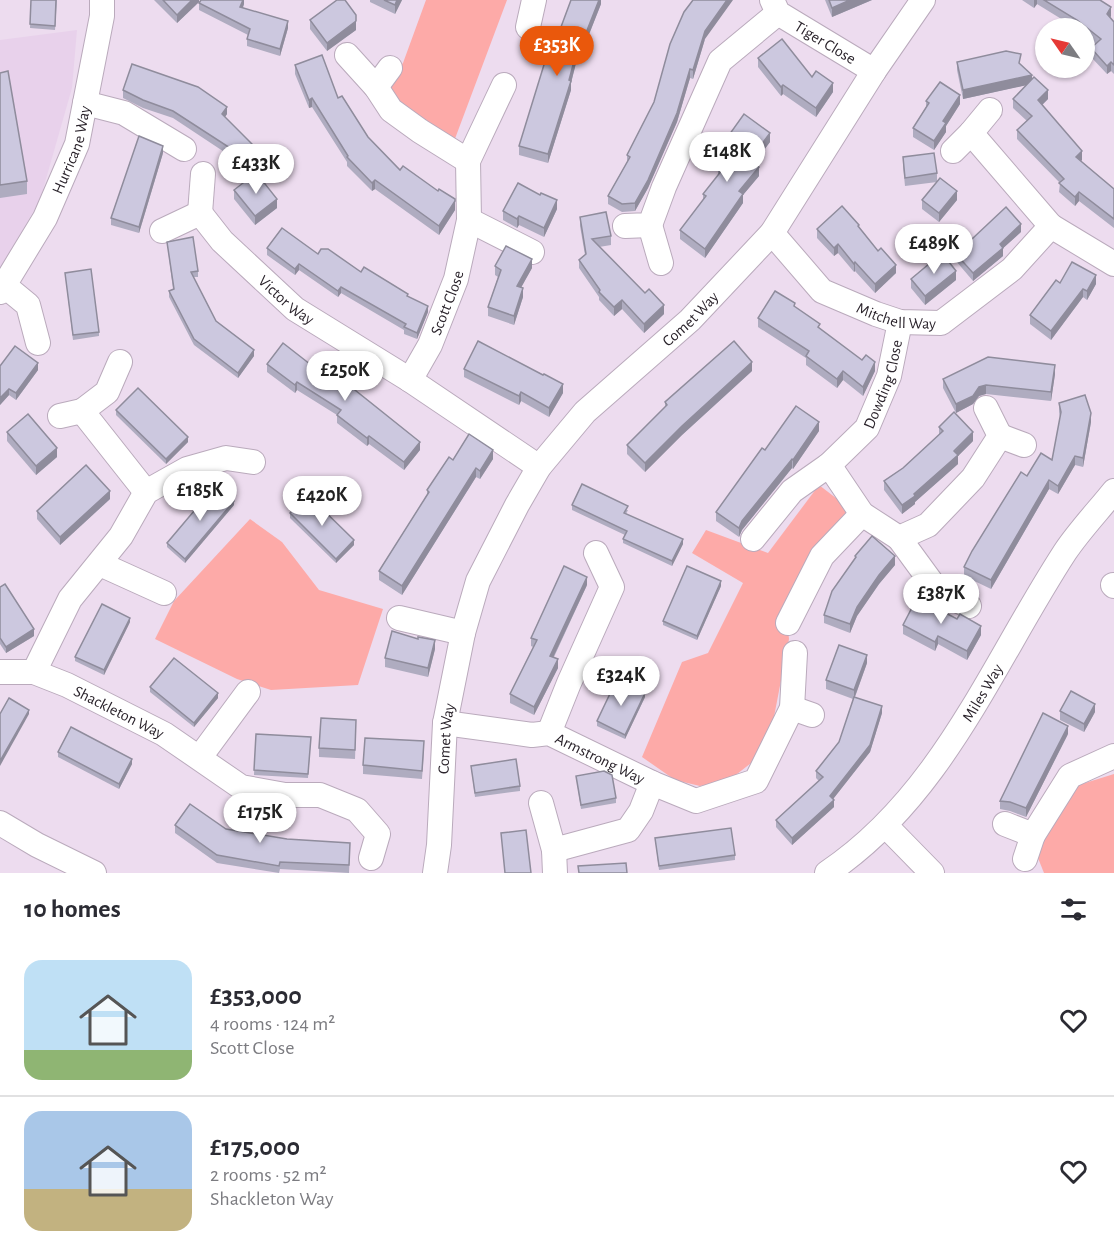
<!DOCTYPE html>
<meta charset="utf-8">
<style>
:root{--surface:#fff;--page:#f2f2f3;--text:#2b2b33;--muted:#7c7c81;--line:#e1e1e2;--accent:#ea580c}
body{margin:0;font-family:"Alegreya Sans",sans-serif;background:var(--page);color:var(--text);height:100vh;display:flex;flex-direction:column;font-size:22px;white-space:nowrap}
*{box-sizing:border-box;margin:0}
p{font-size:20px;color:var(--muted)}
.icon{flex:none;width:33px;height:33px;fill:none;stroke:currentColor;stroke-width:2;stroke-linecap:round;stroke-linejoin:round}
.map{position:relative;height:873px;overflow:hidden}
.details{display:flex;flex-direction:column;background:var(--surface);flex:1}
.details>*{flex:none}
.needle{width:39px;rotate:304deg}
.tools{position:absolute;left:1035px;top:18px;display:grid;gap:12px}
.tools a{display:grid;place-items:center;width:60px;height:60px;border-radius:50%;background:var(--surface);box-shadow:0 2px 4px #0004;font-size:30px}
.price{position:absolute;translate:-50% -51px;padding:0 14px;border-radius:21px;background:#fff;color:#222;font-size:20px;line-height:39px;filter:drop-shadow(0 2px 3px #0008)}
.price::after{content:'';position:absolute;left:50%;top:36px;width:18px;height:14px;margin-left:-9px;background:inherit;clip-path:polygon(0 0,100% 0,50% 100%)}
.price.selected{background:var(--accent);color:#fff}
ul{padding:0;list-style:none}
li{display:flex;align-items:center;gap:18px;height:150px;padding:0 24px}
li+li{border-top:2px solid var(--line)}
li span{display:grid;place-items:center;flex:none;width:168px;height:120px;border-radius:18px;color:#555}
li>.icon{margin-inline-start:auto}
span .icon{width:72px;height:72px;fill:#fffc;stroke-width:1}
li b{font-size:26px}
h2{display:flex;justify-content:space-between;align-items:center;height:72px;padding:0 24px;font-size:26px}
.map>svg:first-child{display:block}
.built{fill:#e8d1eb}
.green{fill:#fdaaa8}
.lines{fill:none;stroke-linecap:round;stroke-linejoin:round}
.minor-casing{stroke:#baaabc;stroke-width:26}
.minor{stroke:#fff;stroke-width:24}
.wall{fill:#afacc0}
.shaded-wall{fill:#8f8c9c}
.building{fill:#ccc8df;stroke:#8f8c9c;stroke-width:1.5}
.labels{text-anchor:middle;stroke-width:6;stroke-linejoin:round;paint-order:stroke}
.street-label{font-size:16px;fill:#2a232b;stroke:#fff}
</style>
<div class="map">
<svg width="1114" height="873" viewBox="0 0 1114 873">
<rect width="100%" height="100%" fill="#eddcef"/>
<!-- built -->
<path class="built" d="M77,30L72,88L40,200L0,269V40Z"/>
<!-- green -->
<g class="green">
<path d="M426,0H507L453,144L396,108L382,86L403,63Z"/>
<path d="M819,485L854,512L786,611L789,639L773,722L755,760L728,781L700,786L675,780L642,757L682,662L708,653L743,583L692,553L706,530L768,553Z"/>
<path d="M250,519L282,542L319,590L383,609L358,685L271,690L237,679L155,639L174,601Z"/>
<path d="M1114,774V873H1044L1036,853L1069,788Z"/>
</g>
<g class="lines">
<defs>
<g id="minor">
<path id="s1" d="M772,0L778,13L874,71"/>
<path d="M528,27L534,0"/>
<path d="M347,55L376,87L391,110L420,131L468,161"/>
<path d="M376,87L390,68"/>
<path d="M85,103L124,113L184,149"/>
<path d="M990,110L971,133L1051,226"/>
<path d="M953,151L971,133"/>
<path d="M200,213L203,174"/>
<path d="M469,220L532,252"/>
<path d="M650,225L661,263"/>
<path d="M625,226L650,225L664,187L720,61L778,13"/>
<path id="s2" d="M162,231L200,213L222,241L295,309L410,380L539,467"/>
<path id="s3" d="M772,233L822,291L876,314L900,322L941,323L1012,269L1051,226L1114,264"/>
<path d="M5,286L28,305L38,343"/>
<path id="s4" d="M0,292L45,218L77,144L102,16V0"/>
<path d="M120,362L107,392L82,411L146,492"/>
<path id="s5" d="M410,380L430,345L456,279L469,220L468,161L504,85"/>
<path d="M60,416L82,411"/>
<path d="M1000,436L1024,445"/>
<path d="M829,465L862,514L899,538L928,525L973,478L1000,436L986,408"/>
<path d="M899,538L937,590L969,606"/>
<path id="s6" d="M753,539L792,491L829,465L867,428L889,376L900,322"/>
<path d="M100,564L164,593"/>
<path d="M1113,585L1114,586"/>
<path d="M399,618L463,633"/>
<path d="M788,623L822,556L862,514"/>
<path id="s7" d="M0,672H34L67,685L164,734L241,787L285,795H320L357,810L378,834L371,858"/>
<path d="M34,672L70,599L121,536L146,492L187,469L226,458L253,462"/>
<path d="M792,708L812,715"/>
<path id="s8" d="M445,723L532,735L549,733L652,783L696,801L756,781L792,708L795,653"/>
<path d="M549,733L569,683L612,587L596,553"/>
<path d="M200,757L248,692"/>
<path d="M541,803L554,850L628,830L641,811L652,783"/>
<path d="M0,823L37,845L94,873"/>
<path d="M1005,824L1033,835L1070,776L1114,756"/>
<path d="M886,826L932,873"/>
<path d="M554,850L555,873"/>
<path d="M1025,859L1033,835"/>
<path id="s9" d="M435,873L439,845L445,723L463,633L478,581L517,505L539,467L585,412L690,320L772,233L874,71L923,0"/>
<path id="s10" d="M827,873C942,796 992,664 1065,552C1079,531 1098,511 1114,491"/>
</g>
</defs>
<!-- minor casing -->
<use href="#minor" class="minor-casing"/>
<!-- minor -->
<use href="#minor" class="minor"/>
</g>
<!-- wall -->
<g class="wall">
<path d="M31,0H57L55,30L30,28Z"/>
<path d="M154,0H199V2L177,23Z"/>
<path d="M244,0V4L243,8L288,28L280,56L247,46V39L248,35L199,10V3Z"/>
<path d="M370,0H402L395,14L370,2Z"/>
<path d="M601,0V4L582,52L579,51L571,83V90L548,163L519,155V146L555,43Z"/>
<path d="M825,0H872L832,17Z"/>
<path d="M1022,0H1100L1111,16L1110,18L1114,22V74L1111,71L1107,74L1091,57V48L1096,44L1084,35V28H1076L1037,4L1034,8Z"/>
<path d="M310,20L356,30L327,51L310,29Z"/>
<path d="M705,39L693,79L690,78L677,122L648,188L635,211L622,212L608,204V196L627,162V155Z"/>
<path d="M758,58L812,77L833,92L816,117L783,94L781,96L758,67Z"/>
<path d="M957,62L1020,64L1048,99L1042,105L1082,160L1081,161L1114,189V228L1079,201L1075,206L1059,192L1060,183L1017,139V130L1027,121L1013,108V99L1026,85L963,99L957,70Z"/>
<path d="M295,65L338,98L368,137L400,170L455,210L439,235L375,189L372,191L347,166V162L312,107L309,108L295,74Z"/>
<path d="M0,73L27,181V194L0,198Z"/>
<path d="M123,90L227,114L225,117L257,157L247,167L173,118L143,108L123,98Z"/>
<path d="M926,101L960,104L946,126V132L934,150L913,137V128L926,107Z"/>
<path d="M729,135L770,142L754,163L759,176L743,195V203L705,258L680,239V230L703,200V194L718,175V166L733,147L729,144Z"/>
<path d="M163,153L139,233L111,225V218Z"/>
<path d="M903,157L937,173V182L957,200L939,222L922,209V200L937,182L905,186L903,166Z"/>
<path d="M234,190L277,208L255,225L234,199Z"/>
<path d="M557,209L544,237L519,225L517,228L503,220V211Z"/>
<path d="M580,217L611,236V245L599,247L664,314L644,333L622,309L614,316L599,300V297L579,268V260L585,255L580,226Z"/>
<path d="M859,227L896,273L875,293L855,271L854,272L838,253L834,256L817,238V229Z"/>
<path d="M1021,232L1003,248V256L973,281L956,261V254Z"/>
<path d="M167,242L198,271V277H193L216,321L254,356L238,378L194,345L169,297V291L173,289Z"/>
<path d="M267,248L318,254L361,272L408,297L428,312L417,339L404,334V330L341,293L338,297L299,270L295,275L267,255Z"/>
<path d="M495,266L532,268L521,287L523,297L514,325L488,316V307L498,277L495,275Z"/>
<path d="M65,273L99,332V336L73,340Z"/>
<path d="M911,279L956,280L925,305L911,288Z"/>
<path d="M1060,283L1096,284L1087,300L1083,297L1051,340L1030,324V315Z"/>
<path d="M795,307L820,329L875,371L863,396L843,380L837,388L806,365V358L758,327V318Z"/>
<path d="M267,364L315,368L351,387L420,450L404,470L369,444L367,446L337,423V415L297,390L295,393L267,372Z"/>
<path d="M0,366L38,370L16,400L9,395L0,405Z"/>
<path d="M464,369L543,375L563,393L549,417L521,401L519,405L464,377Z"/>
<path d="M752,371L682,435L645,472L627,454V445L665,408V402Z"/>
<path d="M1055,374L1051,401L986,394L979,396L973,404L956,413L943,388V379Z"/>
<path d="M1059,403L1091,422L1083,467L1075,465L1058,494L1049,489L991,589L964,576V567L1027,476L1052,460L1060,417L1059,412Z"/>
<path d="M116,410L188,442L166,464L116,415Z"/>
<path d="M939,427L973,441L958,456V464L915,502V504L902,514L884,490V481L903,468L939,435Z"/>
<path d="M819,431L793,469L792,468L742,530L739,537L716,521V512L765,450Z"/>
<path d="M7,432L57,457L36,475L7,441Z"/>
<path d="M493,459L480,479L476,477L402,595L379,580V571L427,495V490L453,460Z"/>
<path d="M110,499L60,545L37,519V511Z"/>
<path d="M234,505L185,563L167,547V543Z"/>
<path d="M572,505L628,510L626,514L683,544L672,566L623,543V539L625,535L572,510Z"/>
<path d="M290,513L354,545L336,563L290,518Z"/>
<path d="M855,556L895,565L879,584L857,616L850,633L824,623V615L855,558Z"/>
<path d="M587,585L554,657L558,668L534,715L510,703V694L533,647L531,646V638Z"/>
<path d="M721,586L697,640L663,625V621Z"/>
<path d="M0,587L34,636L6,653L0,644Z"/>
<path d="M130,622L104,675L75,661V657Z"/>
<path d="M903,625L981,635L967,660L938,644L935,651L903,634Z"/>
<path d="M418,639L435,649L428,677L385,667V658Z"/>
<path d="M867,663L855,697L882,713L870,752L833,799L834,807L792,845L776,827V820L819,781L816,778V771L839,742L853,699L826,689V680Z"/>
<path d="M150,687L218,698L194,727L150,692Z"/>
<path d="M645,697L625,739L597,726V721Z"/>
<path d="M1060,711L1095,712L1084,732L1060,720Z"/>
<path d="M356,729L355,759L319,757V748Z"/>
<path d="M256,734L311,737L308,778L254,775Z"/>
<path d="M1068,734L1026,817L1010,811L1000,809V801Z"/>
<path d="M424,750L422,779L363,774V765Z"/>
<path d="M58,752L132,764L119,789L58,757Z"/>
<path d="M471,766L520,786V791L475,797Z"/>
<path d="M576,776L616,798V803L581,809Z"/>
<path d="M175,825L226,829L350,850L349,873L280,869L279,873L217,863L175,833Z"/>
<path d="M655,838L735,855V860L659,870Z"/>
</g>
<!-- shaded-wall -->
<g class="shaded-wall">
<path d="M192,0H199V2L177,23V15Z"/>
<path d="M243,0H244V4L240,14V7Z"/>
<path d="M397,0H402L395,14V5Z"/>
<path d="M599,0H601V4L582,52V43Z"/>
<path d="M727,0H733L705,39L693,79V70L705,31Z"/>
<path d="M850,0H872L832,17V8Z"/>
<path d="M1034,0H1037V4L1034,8Z"/>
<path d="M1111,7V16L1107,22V14Z"/>
<path d="M288,21V28L280,56V49Z"/>
<path d="M356,21V30L327,51V43Z"/>
<path d="M579,42V51L571,83V90L548,163V154Z"/>
<path d="M1111,62V71L1107,74V66Z"/>
<path d="M690,69V78L677,122L648,188L635,211V203Z"/>
<path d="M1032,75V84L963,99V90Z"/>
<path d="M833,83V92L816,117V108Z"/>
<path d="M783,85V94L781,96V87Z"/>
<path d="M1048,90V99L1038,109V100Z"/>
<path d="M960,95V104L946,126V132L934,150V141L943,121Z"/>
<path d="M312,98V107L309,108V100Z"/>
<path d="M227,107V114L222,121V114Z"/>
<path d="M770,133V142L750,169V160Z"/>
<path d="M163,146V153L139,233V227Z"/>
<path d="M257,149V157L247,167V159Z"/>
<path d="M1082,151V160L1076,166V157Z"/>
<path d="M759,167V176L743,195V203L705,258V249L739,191Z"/>
<path d="M375,180V189L372,191V183Z"/>
<path d="M957,191V200L939,222V213Z"/>
<path d="M1079,192V201L1075,206V197Z"/>
<path d="M277,199V208L255,225V216Z"/>
<path d="M557,200V209L544,237V228Z"/>
<path d="M455,201V210L439,235V226Z"/>
<path d="M519,216V225L517,228V219Z"/>
<path d="M1021,224V232L1000,251L1003,248V256L973,281V273L1000,244Z"/>
<path d="M838,244V253L834,256V248Z"/>
<path d="M532,259V268L517,295V286Z"/>
<path d="M855,262V271L854,272V264Z"/>
<path d="M299,264V270L295,275V269Z"/>
<path d="M896,265V273L875,293V284Z"/>
<path d="M956,271V280L925,305V296Z"/>
<path d="M1096,275V284L1087,300V291Z"/>
<path d="M341,287V293L338,297V291Z"/>
<path d="M523,288V297L514,325V316Z"/>
<path d="M1083,289V297L1051,340V331Z"/>
<path d="M622,300V309L614,316V307Z"/>
<path d="M664,305V314L644,333V324Z"/>
<path d="M428,306V312L417,339V333Z"/>
<path d="M254,350V356L238,378V373Z"/>
<path d="M752,362V371L682,435L645,472V463L682,426Z"/>
<path d="M875,362V371L863,396V387Z"/>
<path d="M38,363V370L16,400V393Z"/>
<path d="M1055,365V374L1051,401V392Z"/>
<path d="M843,371V380L837,388V379Z"/>
<path d="M297,382V390L295,393V385Z"/>
<path d="M563,384V393L549,417V408Z"/>
<path d="M986,385V394L979,396L973,404L956,413V404L979,387Z"/>
<path d="M9,389V395L0,405V398Z"/>
<path d="M521,392V401L519,405V396Z"/>
<path d="M1091,413V422L1083,467V458Z"/>
<path d="M819,422V431L793,469V460Z"/>
<path d="M973,432V441L958,456V464L915,502V504L902,514V505L914,494Z"/>
<path d="M369,436V444L367,446V438Z"/>
<path d="M188,437V442L166,464V459Z"/>
<path d="M420,442V450L404,470V462Z"/>
<path d="M57,448V457L36,475V466Z"/>
<path d="M493,450V459L480,479V471Z"/>
<path d="M1075,456V465L1058,494V486Z"/>
<path d="M792,459V468L742,530L739,537V528L742,521Z"/>
<path d="M476,468V477L402,595V586Z"/>
<path d="M1049,480V489L991,589V580Z"/>
<path d="M110,491V499L60,545V537Z"/>
<path d="M234,501V505L185,563V559Z"/>
<path d="M683,539V544L672,566V561Z"/>
<path d="M354,540V545L336,563V559Z"/>
<path d="M895,556V565L879,584L857,616L850,633V624L857,607L879,575Z"/>
<path d="M587,577V585L550,664V656Z"/>
<path d="M721,581V586L697,640V636Z"/>
<path d="M130,618V622L104,675V670Z"/>
<path d="M981,626V635L967,660V651Z"/>
<path d="M34,629V636L6,653V647Z"/>
<path d="M938,636V644L935,651V642Z"/>
<path d="M435,640V649L428,677V668Z"/>
<path d="M867,655V663L854,699V690Z"/>
<path d="M558,659V668L534,715V707Z"/>
<path d="M218,693V698L194,727V723Z"/>
<path d="M645,693V697L625,739V735Z"/>
<path d="M1095,704V712L1084,732V724Z"/>
<path d="M882,706V713L870,752L830,803V796Z"/>
<path d="M29,710V714L0,766V761Z"/>
<path d="M1068,726V734L1026,817V808Z"/>
<path d="M132,759V764L119,789V784Z"/>
<path d="M834,800V807L792,845V838Z"/>
</g>
<!-- building -->
<g class="building">
<path d="M31,0H56L55,26L30,24Z"/>
<path d="M163,0H192L177,15Z"/>
<path d="M201,0H243L240,7L288,21L280,49L247,39L250,29L199,3Z"/>
<path d="M337,0H345L356,15V21L327,43L310,20Z"/>
<path d="M384,0H397L395,5Z"/>
<path d="M571,0H599L582,43L579,42L569,80L571,81L548,154L519,146L551,42L555,43Z"/>
<path d="M693,0H727L705,31L693,70L690,69L677,113L648,180L635,203L622,204L608,196L630,157L627,155L654,102L670,44L684,12Z"/>
<path d="M829,0H850L832,8Z"/>
<path d="M1044,0H1100L1111,7L1107,14L1114,22V65L1111,62L1107,66L1091,48L1101,39L1077,20Z"/>
<path d="M782,39L812,77L816,71L833,83L816,108L783,85L781,87L758,58Z"/>
<path d="M1006,51L1021,54L1019,63L1032,75L963,90L957,62Z"/>
<path d="M322,55L338,98L342,96L368,137L400,170L403,166L438,191L439,189L455,199V201L439,226L375,180L372,183L347,157L348,156L312,98L309,100L295,65Z"/>
<path d="M132,64L198,87L227,107L222,114L257,149L247,159L173,111L143,100L123,90Z"/>
<path d="M8,71L27,181L0,185V73Z"/>
<path d="M1034,77L1048,90L1038,100L1082,151L1076,157L1114,189V219L1079,192L1075,197L1059,183L1064,179L1017,130L1032,116L1013,99Z"/>
<path d="M940,82L960,95L943,121L946,123L934,141L913,128L929,103L926,101Z"/>
<path d="M744,114L770,133L750,160L759,167L739,191L743,194L705,249L680,230L706,196L703,194L722,170L718,166L738,142L729,135Z"/>
<path d="M139,136L163,146L139,227L111,218Z"/>
<path d="M934,153L937,173L905,178L903,157Z"/>
<path d="M252,176L262,180L277,199L255,216L234,190Z"/>
<path d="M940,178L957,191L939,213L922,200Z"/>
<path d="M518,183L540,195L541,193L557,200L544,228L519,216L517,219L503,211Z"/>
<path d="M842,206L859,225L858,226L878,251L881,248L896,265L875,284L855,262L854,264L838,244L834,248L817,229Z"/>
<path d="M1006,207L1021,224L1000,244L1003,248L973,273L956,254Z"/>
<path d="M606,212L611,236L592,239L645,293L649,289L664,305L644,324L622,300L614,307L599,292L600,290L579,260L586,254L580,217Z"/>
<path d="M282,228L318,254L321,249H328L361,272L364,267L408,294L407,296L428,306L417,333L404,327L406,324L341,287L338,291L299,264L295,269L267,248Z"/>
<path d="M193,237L198,271L191,272L216,321L254,350L238,373L194,339L169,291L174,289L167,242Z"/>
<path d="M506,246L532,259L517,286L523,288L514,316L488,307L501,270L495,266Z"/>
<path d="M942,253L956,271L925,296L911,279Z"/>
<path d="M1072,262L1096,275L1087,291L1083,289L1051,331L1030,315L1056,280L1060,283Z"/>
<path d="M91,269L99,332L73,335L65,273Z"/>
<path d="M775,291L795,303L794,306L820,324L818,327L862,360L866,355L875,362L863,387L843,371L837,379L806,356L809,351L758,318Z"/>
<path d="M478,341L543,375L544,374L563,384L549,408L521,392L519,396L464,369Z"/>
<path d="M734,341L752,362L682,426L645,463L627,445L667,405L665,402Z"/>
<path d="M283,343L315,368L318,364L351,384L350,386L420,442L404,462L369,436L367,438L337,415L341,410L297,382L295,385L267,364Z"/>
<path d="M15,346L38,363L16,393L9,389L0,398V366Z"/>
<path d="M988,357L1055,365L1051,392L986,385L979,387L973,396L956,404L943,379Z"/>
<path d="M138,388L188,437L166,459L116,410Z"/>
<path d="M1085,395L1091,413L1083,458L1075,456L1058,486L1049,480L991,580L964,567L972,551L1021,472L1027,476L1041,453L1052,460L1061,412L1059,403Z"/>
<path d="M796,406L819,422L793,460L792,459L742,521L739,528L716,512L762,448L765,450Z"/>
<path d="M954,412L973,432L954,451L958,455L914,494L915,496L902,505L884,481L903,468L943,431L939,427Z"/>
<path d="M28,414L57,448L36,466L7,432Z"/>
<path d="M469,434L493,450L480,471L476,468L402,586L379,571L429,492L427,490L449,457L453,460Z"/>
<path d="M86,465L110,491L60,537L37,511Z"/>
<path d="M582,484L628,506L624,513L683,539L672,561L623,539L627,531L572,505Z"/>
<path d="M216,485L234,501L185,559L167,543Z"/>
<path d="M308,495L354,540L336,559L290,513Z"/>
<path d="M872,536L895,556L879,575L857,607L850,624L824,615L832,591L856,557L855,556Z"/>
<path d="M564,566L587,577L550,656L558,659L534,707L510,694L537,640L531,638Z"/>
<path d="M687,566L721,581L697,636L663,621Z"/>
<path d="M5,584L34,629L6,647L0,638V587Z"/>
<path d="M917,598L957,619L960,614L981,626L967,651L938,636L935,642L903,625Z"/>
<path d="M102,604L130,618L104,670L75,657Z"/>
<path d="M392,631L418,639V637L435,640L428,668L385,658Z"/>
<path d="M839,645L867,655L854,690L826,680Z"/>
<path d="M174,658L218,693L194,723L150,687Z"/>
<path d="M617,679L645,693L625,735L597,721Z"/>
<path d="M1071,691L1095,704L1084,724L1060,711Z"/>
<path d="M854,697L882,706L870,745L830,796L834,800L792,838L776,820L823,777L816,771L839,742Z"/>
<path d="M9,698L29,710L0,761V714Z"/>
<path d="M1043,713L1068,726L1026,808L1010,802L1000,801Z"/>
<path d="M321,718L356,720L355,750L319,748Z"/>
<path d="M71,727L132,759L119,784L58,752Z"/>
<path d="M256,734L311,737L308,774L254,770Z"/>
<path d="M365,738L424,741L422,771L363,765Z"/>
<path d="M516,759L520,786L475,793L471,766Z"/>
<path d="M604,771L612,775L616,798L581,805L576,776Z"/>
<path d="M190,804L226,829L287,839L350,843L349,865L280,862L279,866L217,855L175,825Z"/>
<path d="M731,828L735,855L659,866L655,838Z"/>
<path d="M526,830L531,873H505L501,833Z"/>
<path d="M626,863L627,873H579L578,866Z"/>
</g>
<g class="labels">
<!-- street labels -->
<g class="street-label">
<text dy="6" stroke="none"><textPath href="#s1" startOffset="70">Tiger Close</textPath></text>
<text dy="6" stroke="none"><textPath href="#s4" startOffset="160">Hurricane Way</textPath></text>
<text dy="6" stroke="none"><textPath href="#s2" startOffset="165">Victor Way</textPath></text>
<text dy="6" stroke="none"><textPath href="#s5" startOffset="86">Scott Close</textPath></text>
<text dy="6" stroke="none"><textPath href="#s3" startOffset="156">Mitchell Way</textPath></text>
<text dy="6" stroke="none"><textPath href="#s9" startOffset="638">Comet Way</textPath></text>
<text dy="6" stroke="none"><textPath href="#s6" startOffset="207">Dowding Close</textPath></text>
<text dy="6" stroke="none"><textPath href="#s10" startOffset="240">Miles Way</textPath></text>
<text dy="6" stroke="none"><textPath href="#s7" startOffset="128">Shackleton Way</textPath></text>
<text dy="6" stroke="none"><textPath href="#s9" startOffset="135">Comet Way</textPath></text>
<text dy="6" stroke="none"><textPath href="#s8" startOffset="162">Armstrong Way</textPath></text>
</g>
</g>
</svg>
<div class="tools">
<a><svg class="needle" viewBox="-14 -14 28 28"><path d="M0-13l5 13h-10z" fill="#e53935"/><path d="M0 13l5-13h-10z" fill="#7c7c81"/></svg></a>
</div>
<b class="price selected" style="left:557px;top:77px">£353K</b>
<b class="price" style="left:727px;top:183px">£148K</b>
<b class="price" style="left:256px;top:195px">£433K</b>
<b class="price" style="left:934px;top:275px">£489K</b>
<b class="price" style="left:345px;top:402px">£250K</b>
<b class="price" style="left:200px;top:522px">£185K</b>
<b class="price" style="left:322px;top:527px">£420K</b>
<b class="price" style="left:941px;top:625px">£387K</b>
<b class="price" style="left:621px;top:707px">£324K</b>
<b class="price" style="left:260px;top:844px">£175K</b>
</div>
<section class="details">
<h2>10 homes<svg class="icon" aria-label="filters" viewBox="0 0 24 24"><path d="M4 7h16M4 17h16"/><circle cx="9" cy="7" r="2"/><circle cx="15" cy="17" r="2"/></svg></h2>
<ul>
<li><span style="background:linear-gradient(#bfe0f5 75%,#8fb573 0)"><svg class="icon" aria-label="home" viewBox="0 0 24 24"><path d="M3 11l9-7 9 7M6 9v11h12V9"/></svg></span><div><b>£353,000</b><p>4 rooms · 124 m²</p><p>Scott Close</p></div><svg class="icon" aria-label="heart" viewBox="0 0 24 24"><path d="M12 20l-8-8c-3-5 5-10 8-4 3-6 11-1 8 4z"/></svg></li>
<li><span style="background:linear-gradient(#a9c7e8 65%,#c2b280 0)"><svg class="icon" aria-label="home" viewBox="0 0 24 24"><path d="M3 11l9-7 9 7M6 9v11h12V9"/></svg></span><div><b>£175,000</b><p>2 rooms · 52 m²</p><p>Shackleton Way</p></div><svg class="icon" aria-label="heart" viewBox="0 0 24 24"><path d="M12 20l-8-8c-3-5 5-10 8-4 3-6 11-1 8 4z"/></svg></li>
</ul>
</section>
